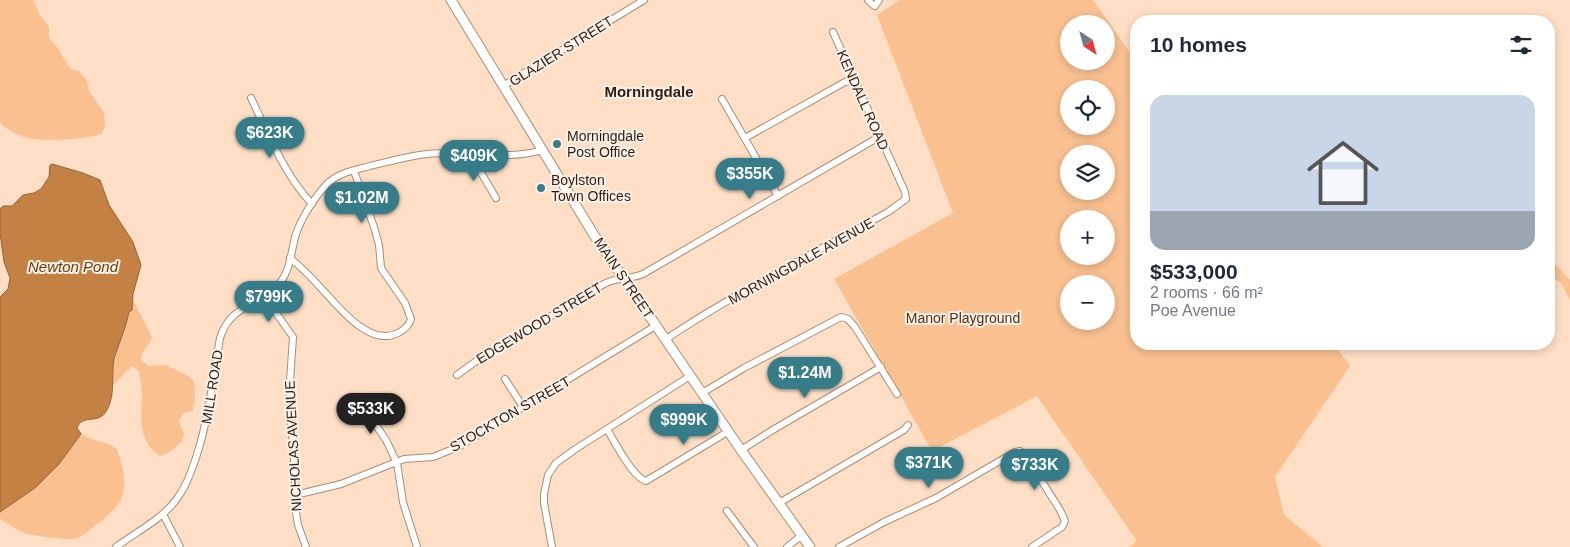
<!DOCTYPE html>
<meta charset="utf-8">
<style>
:root{--surface:#fff;--page:#f2f2f3;--text:#1f2937;--muted:#747a83;--line:#e0e1e3;--accent:#377c89}
body{margin:0;font-family:Helvetica,sans-serif;background:var(--page);color:var(--text);height:100vh;display:flex;flex-direction:column;font-size:19px;white-space:nowrap}
*{box-sizing:border-box;margin:0}
p{font-size:16px;color:var(--muted)}
.icon{flex:none;width:28px;height:28px;fill:none;stroke:currentColor;stroke-width:2;stroke-linecap:round;stroke-linejoin:round}
.map{position:relative;flex:1;overflow:hidden}
.panel{position:absolute;left:1130px;top:15px;width:425px;height:335px;display:flex;flex-direction:column;background:var(--surface);border-radius:20px;box-shadow:0 2px 8px #0003}
.panel>*{flex:none}
.needle{width:32px;rotate:144deg}
.fabs{position:absolute;left:1060px;top:15px;display:grid;gap:10px}
.fabs a{display:grid;place-items:center;width:55px;height:55px;border-radius:50%;background:var(--surface);box-shadow:0 2px 8px #0003;font-size:25px}
.price{position:absolute;translate:-50% -42px;padding:0 11px;border-radius:18px;background:var(--accent);color:#fff;font-size:16px;line-height:32px;filter:drop-shadow(0 1px 2px #0008)}
.price::after{content:'';position:absolute;left:50%;top:30px;width:15px;height:11px;margin-left:-8px;background:inherit;clip-path:polygon(0 0,100% 0,50% 100%)}
.price.selected{background:#222;color:#fff}
ul{padding:0;list-style:none}
li{display:grid;align-content:center;gap:10px;height:265px;padding:0 20px}
li+li{border-top:1px solid var(--line)}
li span{display:grid;place-items:center;height:155px;border-radius:15px;color:#555}
li>.icon{margin-inline-start:auto}
span .icon{width:90px;height:90px;fill:#fffc;stroke-width:1}
li b{font-size:21px}
h2{display:flex;justify-content:space-between;align-items:center;height:60px;padding:0 20px;font-size:21px}
.map>svg:first-child{display:block}
.green{fill:#fac090;fill-rule:evenodd}
.water{fill:#c38144;stroke:#956436}
.lines{fill:none;stroke-linecap:round;stroke-linejoin:round}
.street-casing{stroke:#a98d75;stroke-width:8}
.secondary-casing{stroke:#a98d75;stroke-width:11}
.street{stroke:#fff;stroke-width:6}
.secondary{stroke:#fff;stroke-width:9}
.poi-dot{fill:#377c89;stroke:#fdf0e6;stroke-width:2}
.labels{text-anchor:middle;stroke-width:4;stroke-linejoin:round;paint-order:stroke}
.street-label{font-size:14px;fill:#2a1f15;stroke:#fdf0e6}
.poi-label{font-size:14px;fill:#2a1f15;stroke:#fdf0e6;text-anchor:start}
.park-label{font-size:14px;fill:#4e3117;stroke:#fdf0e6}
.neighbourhood-label{font-size:15px;font-weight:bold;fill:#2a1f15;stroke:#fdf0e6}
.water-label{font-size:15px;font-style:italic;fill:#683b0b;stroke:#fdf0e6}
</style>
<div class="map">
<svg width="1570" height="547" viewBox="0 0 1570 547">
<rect width="100%" height="100%" fill="#fedfc5"/>
<!-- green -->
<g class="green">
<path d="M0,0H33L40,15L49,27V38L56,46L70,68L79,71L87,80L89,91L104,113L105,127L101,134C82,140 43,142 24,137C16,134 6,129 0,123Z"/>
<path d="M900,0H1093L1136,61V344H1334L1350,366L1275,477L1284,515L1323,547H1129L1137,541L1037,396L932,451L834,279L953,213L877,15ZM1069,24H1106V61H1069ZM1069,89H1106V126H1069ZM1069,154H1106V191H1069ZM1069,219H1106V256H1069ZM1069,284H1106V321H1069Z"/>
<path d="M1549,257L1570,280V300L1561,283L1549,276Z"/>
<path d="M132,298L152,337C149,347 140,350 141,361L149,366L166,365L190,377L194,382L195,398L193,411L184,413L179,419C179,425 183,429 184,434C184,444 168,454 160,456C139,443 141,421 142,399C142,390 141,380 139,371L132,366L113,385C112,359 123,337 129,312L132,310Z"/>
<path d="M81,434C93,442 106,441 117,449C129,485 129,502 96,525C91,529 83,537 77,538C68,541 37,536 27,534C18,531 9,524 0,519V512L35,488L59,464Z"/>
</g>
<!-- water -->
<path class="water" d="M52,164L83,173L100,180L109,205L133,242L141,265L133,294L132,310L129,312C126,327 120,341 115,356C110,375 117,396 105,413C97,424 82,414 77,428L81,434L59,464L35,488L0,512V297L8,289L10,278L4,262L0,233V209L3,206H12L23,195L34,193L41,189L49,177L50,165Z"/>
<g class="lines">
<defs>
<g id="street">
<path d="M868,0L873,5L875,6L879,0"/>
<path d="M503,86L644,0"/>
<path d="M251,98C268,133 285,176 312,204"/>
<path d="M722,99L778,196"/>
<path d="M745,138L845,82L854,81"/>
<path d="M470,154L496,198"/>
<path d="M290,258C301,267 311,277 320,287C337,305 369,348 398,333C404,330 409,326 411,319L405,303L381,268L379,245L374,227L354,171"/>
<path d="M264,296L293,337L289,396L294,456L296,512L298,525L306,547"/>
<path d="M666,339C737,292 814,253 888,212L906,199L905,192L833,32"/>
<path d="M457,375L486,354L503,345L604,284C619,276 629,280 643,274L879,137"/>
<path d="M505,379L523,407"/>
<path d="M702,393L744,368L841,317L848,319L855,327L897,394"/>
<path d="M348,402L360,406L367,412L386,440L397,463L403,502L417,547"/>
<path d="M607,429C614,441 633,478 646,481L729,431"/>
<path d="M741,450L776,428L881,367"/>
<path d="M295,495L341,484L404,459L433,457L458,447L657,325"/>
<path d="M779,503L904,430L908,425"/>
<path d="M727,511L754,547"/>
<path d="M163,514L180,547"/>
<path d="M116,547C136,532 161,520 176,500C183,491 188,480 192,469C208,427 212,383 220,338C231,303 259,308 279,284C291,270 291,250 296,234C302,217 314,198 326,185C337,173 355,170 370,166C395,160 419,153 445,153C477,152 511,160 542,150"/>
<path d="M552,547L544,503V494L548,475L556,463L577,448L690,376"/>
<path d="M787,547L802,535"/>
<path d="M839,547L884,522L936,498L1015,452L1020,451L1026,456L1060,510L1065,521L1062,527L1032,547"/>
</g>
<path id="secondary" d="M451,0L594,235L741,450L810,547"/>
</defs>
<!-- street casing -->
<use href="#street" class="street-casing"/>
<!-- secondary casing -->
<use href="#secondary" class="secondary-casing"/>
<!-- street -->
<use href="#street" class="street"/>
<!-- secondary -->
<use href="#secondary" class="secondary"/>
</g>
<!-- markers -->
<g class="poi-dot">
<circle cx="557" cy="144" r="5"/>
<circle cx="541" cy="188" r="5"/>
</g>
<g class="labels">
<!-- street labels -->
<g class="street-label">
<text transform="translate(561 51) rotate(-32)" y="5">GLAZIER STREET</text>
<text transform="translate(863 100) rotate(66)" y="5">KENDALL ROAD</text>
<text transform="translate(801 261) rotate(-29)" y="5">MORNINGDALE AVENUE</text>
<text transform="translate(624 278) rotate(56)" y="5">MAIN STREET</text>
<text transform="translate(539 323) rotate(-31)" y="5">EDGEWOOD STREET</text>
<text transform="translate(212 387) rotate(-81)" y="5">MILL ROAD</text>
<text transform="translate(510 414) rotate(-30)" y="5">STOCKTON STREET</text>
<text transform="translate(293 446) rotate(-93)" y="5">NICHOLAS AVENUE</text>
</g>
<!-- poi labels -->
<g class="poi-label">
<text x="567" y="141">Morningdale<tspan x="567" dy="16">Post Office</tspan></text>
<text x="551" y="185">Boylston<tspan x="551" dy="16">Town Offices</tspan></text>
</g>
<!-- park labels -->
<g class="park-label">
<text x="963" y="323">Manor Playground</text>
</g>
<!-- neighbourhood labels -->
<g class="neighbourhood-label">
<text x="649" y="97">Morningdale</text>
</g>
<!-- water labels -->
<g class="water-label">
<text x="73" y="272">Newton Pond</text>
</g>
</g>
</svg>
<div class="fabs">
<a><svg class="needle" viewBox="-14 -14 28 28"><path d="M0-13l5 13h-10z" fill="#e53935"/><path d="M0 13l5-13h-10z" fill="#747a83"/></svg></a>
<a><svg class="icon" aria-label="locate" viewBox="0 0 24 24"><circle cx="12" cy="12" r="6"/><path d="M12 2v4M12 18v4M2 12h4M18 12h4"/></svg></a>
<a><svg class="icon" aria-label="layers" viewBox="0 0 24 24"><path d="M12 4l9 5-9 5-9-5zM3 14l9 5 9-5"/></svg></a>
<a>+</a>
<a>−</a>
</div>
<b class="price" style="left:270px;top:159px">$623K</b>
<b class="price" style="left:474px;top:182px">$409K</b>
<b class="price" style="left:750px;top:200px">$355K</b>
<b class="price" style="left:362px;top:224px">$1.02M</b>
<b class="price" style="left:269px;top:323px">$799K</b>
<b class="price" style="left:805px;top:399px">$1.24M</b>
<b class="price selected" style="left:371px;top:435px">$533K</b>
<b class="price" style="left:684px;top:446px">$999K</b>
<b class="price" style="left:929px;top:489px">$371K</b>
<b class="price" style="left:1035px;top:491px">$733K</b>
<section class="panel">
<h2>10 homes<svg class="icon" aria-label="filters" viewBox="0 0 24 24"><path d="M4 7h16M4 17h16"/><circle cx="9" cy="7" r="2"/><circle cx="15" cy="17" r="2"/></svg></h2>
<ul>
<li><span style="background:linear-gradient(#c9d6e8 75%,#9aa5b1 0)"><svg class="icon" aria-label="home" viewBox="0 0 24 24"><path d="M3 11l9-7 9 7M6 9v11h12V9"/></svg></span><div><b>$533,000</b><p>2 rooms · 66 m²</p><p>Poe Avenue</p></div></li>
</ul>
</section>
</div>
